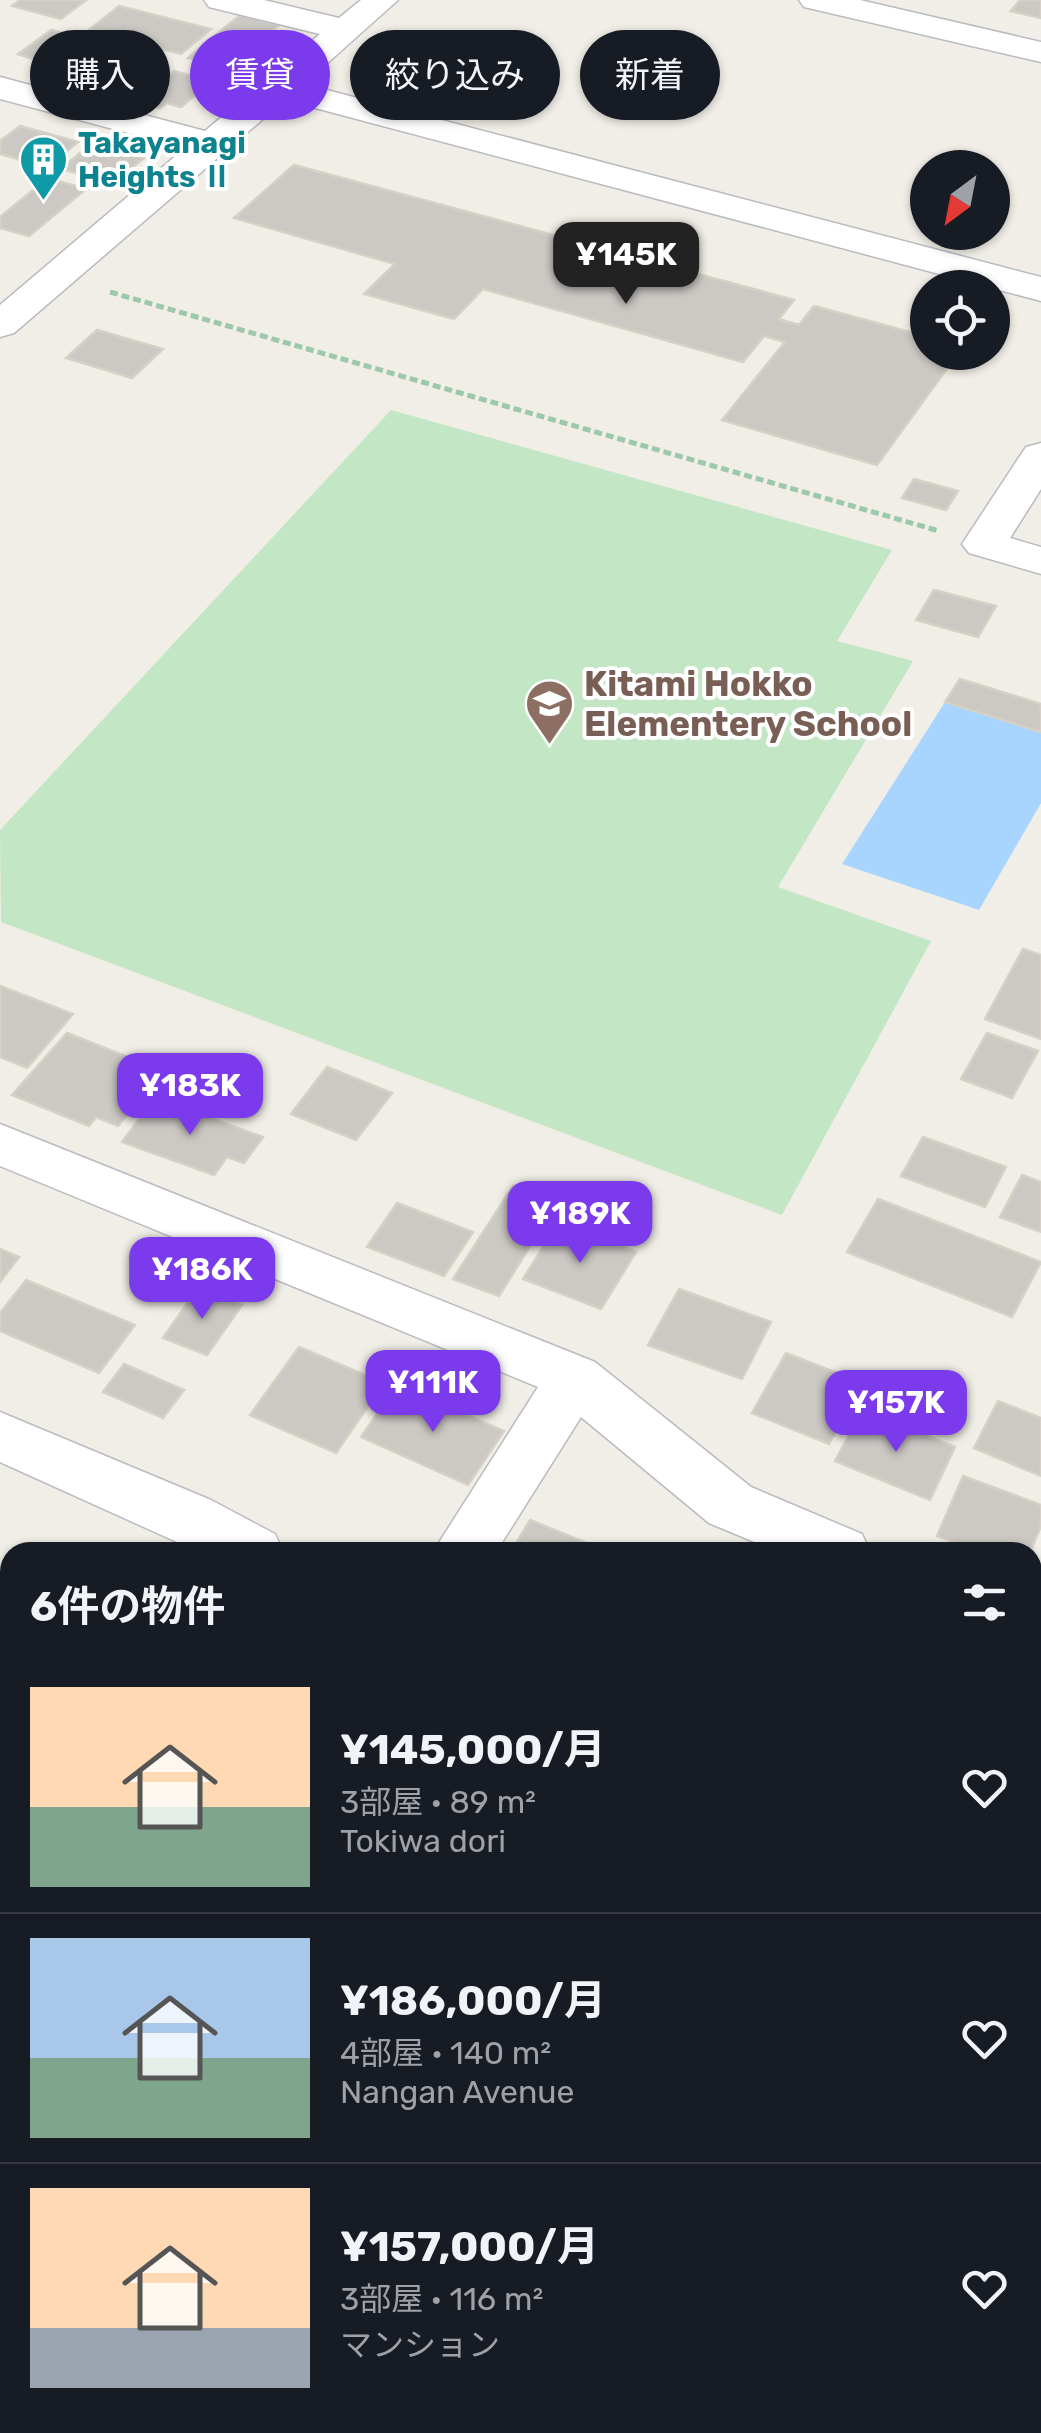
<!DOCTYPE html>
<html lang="ja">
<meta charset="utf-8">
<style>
:root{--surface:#171b24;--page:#20242c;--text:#f1f3f6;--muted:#9ea1a6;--line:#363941;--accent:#7c3aed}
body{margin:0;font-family:Rubik,"Noto Sans JP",sans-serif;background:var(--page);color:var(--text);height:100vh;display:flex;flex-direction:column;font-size:38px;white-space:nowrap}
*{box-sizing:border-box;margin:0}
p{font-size:32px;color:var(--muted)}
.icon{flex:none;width:55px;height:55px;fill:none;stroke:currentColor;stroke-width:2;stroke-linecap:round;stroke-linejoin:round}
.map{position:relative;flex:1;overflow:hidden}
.sheet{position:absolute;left:0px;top:1542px;width:1042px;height:892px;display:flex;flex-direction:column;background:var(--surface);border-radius:30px 30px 0 0;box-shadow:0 2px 8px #0004}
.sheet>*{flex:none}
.hud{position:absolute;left:30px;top:30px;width:982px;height:90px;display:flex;gap:20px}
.needle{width:65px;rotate:212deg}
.fabs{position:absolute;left:910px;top:150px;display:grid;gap:20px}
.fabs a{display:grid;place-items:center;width:100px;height:100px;border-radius:50%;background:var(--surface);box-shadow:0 2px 8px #0004;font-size:50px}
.price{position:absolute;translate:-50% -85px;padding:0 22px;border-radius:20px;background:var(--accent);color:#fff;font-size:32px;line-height:65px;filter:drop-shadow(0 2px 5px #0008)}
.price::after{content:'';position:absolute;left:50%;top:60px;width:30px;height:22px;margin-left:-15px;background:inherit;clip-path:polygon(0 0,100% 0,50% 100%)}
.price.active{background:#222;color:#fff}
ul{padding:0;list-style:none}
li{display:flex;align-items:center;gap:30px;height:250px;padding:0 30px}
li+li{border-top:2px solid var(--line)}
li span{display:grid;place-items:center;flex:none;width:280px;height:200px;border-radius:0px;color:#555}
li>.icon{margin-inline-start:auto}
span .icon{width:120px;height:120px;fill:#fffc;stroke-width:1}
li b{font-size:42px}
h2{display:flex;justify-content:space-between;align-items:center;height:120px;padding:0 30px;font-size:42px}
.tag{padding:0 35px;border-radius:45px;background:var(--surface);box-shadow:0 2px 8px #0004;font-size:35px;line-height:90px}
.tag.active{background:var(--accent);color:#fff}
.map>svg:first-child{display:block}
.green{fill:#c3e7c5}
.water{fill:#a8d5ff}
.building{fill:#ccc8c4;stroke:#d5d1c5;stroke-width:2.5}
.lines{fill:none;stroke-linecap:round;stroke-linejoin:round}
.street-casing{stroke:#b9bbc0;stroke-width:3}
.secondary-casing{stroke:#babcc2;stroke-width:3}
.path{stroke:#9cc8ab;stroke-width:5;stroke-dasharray:8 4;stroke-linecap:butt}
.street{fill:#fff;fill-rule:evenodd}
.secondary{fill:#fff;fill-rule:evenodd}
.labels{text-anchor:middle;stroke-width:8;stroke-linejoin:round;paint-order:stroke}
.far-culture-label{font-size:30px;font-weight:bold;fill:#0d838f;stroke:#fff;text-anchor:start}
.education-label{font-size:35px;font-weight:bold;fill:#785e54;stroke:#fff;text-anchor:start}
</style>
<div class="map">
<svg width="1041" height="2433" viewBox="0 0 1041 2433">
<rect width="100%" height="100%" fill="#f0eee6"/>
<!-- green -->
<path class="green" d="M391,410L892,550L837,641L913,661L778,887L931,941L782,1215L1,922L0,830Z"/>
<!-- water -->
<path class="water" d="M945,702L1041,732V803L979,910L842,864Z"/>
<!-- building -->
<g class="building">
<path d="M20,0H86L61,19L12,6Z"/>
<path d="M1020,0H1041V18L1011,11Z"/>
<path d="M119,6L211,29L181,54L89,30Z"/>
<path d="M240,15L279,25L228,68L188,58Z"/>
<path d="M51,30L155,58L124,83L92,74L88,77L18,54Z"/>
<path d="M174,71L212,81L181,107L167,103L160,108L136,102Z"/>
<path d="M20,126L78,142L47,167L0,154V141Z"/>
<path d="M92,143L144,158L114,183L61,169Z"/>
<path d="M294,165L794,300L779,319L799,325L814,306L928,337V352H959L877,465L722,420L785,342L764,336L743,362L483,289L454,319L364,294L395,264L234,218Z"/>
<path d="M48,178L86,189L29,236L0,228V217Z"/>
<path d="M97,330L163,349L132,378L66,358Z"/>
<path d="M914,479L958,491L946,510L902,498Z"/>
<path d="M934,590L996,606L978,637L916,620Z"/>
<path d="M960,679L1041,704V732L945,702Z"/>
<path d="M1023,949L1041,955V1039L985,1019Z"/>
<path d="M0,986L73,1014L27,1068L0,1057Z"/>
<path d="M67,1033L163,1071L118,1126L96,1117L89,1126L12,1095Z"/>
<path d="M987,1033L1038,1051L1012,1098L961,1079Z"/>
<path d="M327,1067L392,1093L356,1140L291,1114Z"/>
<path d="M155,1098L263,1137L244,1163L227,1157L214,1175L122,1142Z"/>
<path d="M923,1137L1006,1167L985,1207L901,1176Z"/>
<path d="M1022,1175L1041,1182V1232L1000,1217Z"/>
<path d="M513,1186L557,1203L499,1296L453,1279Z"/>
<path d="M878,1199L1041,1262L1012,1317L847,1252Z"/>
<path d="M397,1203L473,1232L444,1276L367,1247Z"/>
<path d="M558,1223L636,1252L601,1309L523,1279Z"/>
<path d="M0,1249L19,1257L0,1282Z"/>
<path d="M26,1280L135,1325L99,1373L0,1331V1313Z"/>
<path d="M198,1288L242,1305L207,1355L163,1338Z"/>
<path d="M679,1289L771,1322L742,1379L648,1345Z"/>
<path d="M299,1347L384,1383L336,1453L250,1415Z"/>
<path d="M786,1353L862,1383L829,1444L752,1413Z"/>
<path d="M124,1364L184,1390L163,1418L103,1392Z"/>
<path d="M397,1385L504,1431L468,1485L361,1437Z"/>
<path d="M998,1401L1041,1418V1476L974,1448Z"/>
<path d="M862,1410L955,1447L930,1500L835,1461Z"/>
<path d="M963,1476L1041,1505V1526L1030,1552H981L937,1536Z"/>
<path d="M530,1520L609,1552H511Z"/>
<path d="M0,1576L10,1581V1659L0,1653Z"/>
<path d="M1032,1758L1041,1761V1876L1032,1872Z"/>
<path d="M491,2425H555L568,2433H486Z"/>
</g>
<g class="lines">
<defs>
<g id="street">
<path d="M204,0H264L339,18L361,0H398L304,84L1041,277V301L285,100L14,333L0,337V305L185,148L0,99V77L205,131L320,34L209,7Z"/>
<path d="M1041,443V489L1010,538L1041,547V574L969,553L962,544L1020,456L1026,447Z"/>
<path d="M0,1124L595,1362L751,1487L862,1534L870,1552H778L709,1523L581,1417L496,1552H433L538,1387L0,1166Z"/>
<path d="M1032,1609L1041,1612V1667L1032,1664Z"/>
<path d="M0,2333L10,2337V2414L0,2409Z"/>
<path d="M50,2425H136L139,2433H53Z"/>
</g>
<g id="secondary">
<path d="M799,0H860L1041,42V62L804,7Z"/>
<path d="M0,1412L211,1500L275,1534L283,1552H199L0,1462Z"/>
<path d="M1032,2303L1041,2306V2389L1032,2386Z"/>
</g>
</defs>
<!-- street casing -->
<use href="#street" class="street-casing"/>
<!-- secondary casing -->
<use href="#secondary" class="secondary-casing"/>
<!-- path -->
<path class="path" d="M110,292L939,531"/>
<!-- street -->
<use href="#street" class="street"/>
<!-- secondary -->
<use href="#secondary" class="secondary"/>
</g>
<!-- icons -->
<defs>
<symbol id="building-pin" viewBox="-11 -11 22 30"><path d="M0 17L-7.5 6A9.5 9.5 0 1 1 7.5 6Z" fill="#0f9aa8" stroke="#fff"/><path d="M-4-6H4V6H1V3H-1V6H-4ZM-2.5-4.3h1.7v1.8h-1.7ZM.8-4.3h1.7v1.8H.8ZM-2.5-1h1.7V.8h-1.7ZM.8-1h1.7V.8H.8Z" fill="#fff"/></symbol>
<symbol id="school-pin" viewBox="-11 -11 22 30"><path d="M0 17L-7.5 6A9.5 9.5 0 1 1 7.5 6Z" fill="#8d6e63" stroke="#fff"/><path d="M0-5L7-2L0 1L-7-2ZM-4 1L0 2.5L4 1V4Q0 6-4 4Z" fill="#fff"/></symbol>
</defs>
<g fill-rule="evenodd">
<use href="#building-pin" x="16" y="132" width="55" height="75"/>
<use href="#school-pin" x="522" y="676" width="55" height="75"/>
</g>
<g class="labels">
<!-- far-culture labels -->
<g class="far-culture-label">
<text x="78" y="153">Takayanagi<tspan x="78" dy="34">Heights Ⅱ</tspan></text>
</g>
<!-- education labels -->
<g class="education-label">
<text x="584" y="696">Kitami Hokko<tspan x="584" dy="40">Elementery School</tspan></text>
</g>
</g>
</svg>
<div class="fabs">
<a><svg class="needle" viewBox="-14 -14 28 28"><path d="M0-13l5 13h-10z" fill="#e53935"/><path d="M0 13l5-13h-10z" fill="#9ea1a6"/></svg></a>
<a><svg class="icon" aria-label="locate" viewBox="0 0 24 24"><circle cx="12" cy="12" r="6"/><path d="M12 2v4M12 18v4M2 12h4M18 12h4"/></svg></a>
</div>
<b class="price active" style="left:626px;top:307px">¥145K</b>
<b class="price" style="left:190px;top:1138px">¥183K</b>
<b class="price" style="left:580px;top:1266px">¥189K</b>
<b class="price" style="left:202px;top:1322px">¥186K</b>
<b class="price" style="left:433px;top:1435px">¥111K</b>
<b class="price" style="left:896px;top:1455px">¥157K</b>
<div class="hud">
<a class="tag">購入</a>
<a class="tag active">賃貸</a>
<a class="tag">絞り込み</a>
<a class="tag">新着</a>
</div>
<section class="sheet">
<h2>6件の物件<svg class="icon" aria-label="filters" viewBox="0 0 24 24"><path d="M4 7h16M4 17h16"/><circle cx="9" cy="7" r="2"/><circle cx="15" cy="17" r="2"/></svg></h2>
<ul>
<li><span style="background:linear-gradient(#ffd9b3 60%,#7fa58c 0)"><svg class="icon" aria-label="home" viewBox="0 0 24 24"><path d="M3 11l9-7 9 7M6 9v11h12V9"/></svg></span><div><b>¥145,000/月</b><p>3部屋 · 89 m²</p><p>Tokiwa dori</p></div><svg class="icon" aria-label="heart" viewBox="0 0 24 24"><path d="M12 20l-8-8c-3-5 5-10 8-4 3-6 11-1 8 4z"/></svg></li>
<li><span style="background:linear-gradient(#a9c7e8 60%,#7fa58c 0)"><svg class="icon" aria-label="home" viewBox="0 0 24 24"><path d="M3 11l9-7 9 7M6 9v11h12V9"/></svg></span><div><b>¥186,000/月</b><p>4部屋 · 140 m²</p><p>Nangan Avenue</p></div><svg class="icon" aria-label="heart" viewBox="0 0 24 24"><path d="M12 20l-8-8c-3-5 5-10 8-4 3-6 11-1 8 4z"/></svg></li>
<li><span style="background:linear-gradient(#ffd9b3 70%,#9aa5b1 0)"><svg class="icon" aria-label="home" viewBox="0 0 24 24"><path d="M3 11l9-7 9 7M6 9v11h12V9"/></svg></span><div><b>¥157,000/月</b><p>3部屋 · 116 m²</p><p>マンション</p></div><svg class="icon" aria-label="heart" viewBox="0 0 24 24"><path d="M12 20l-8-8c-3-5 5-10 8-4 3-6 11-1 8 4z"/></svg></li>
</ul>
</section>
</div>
